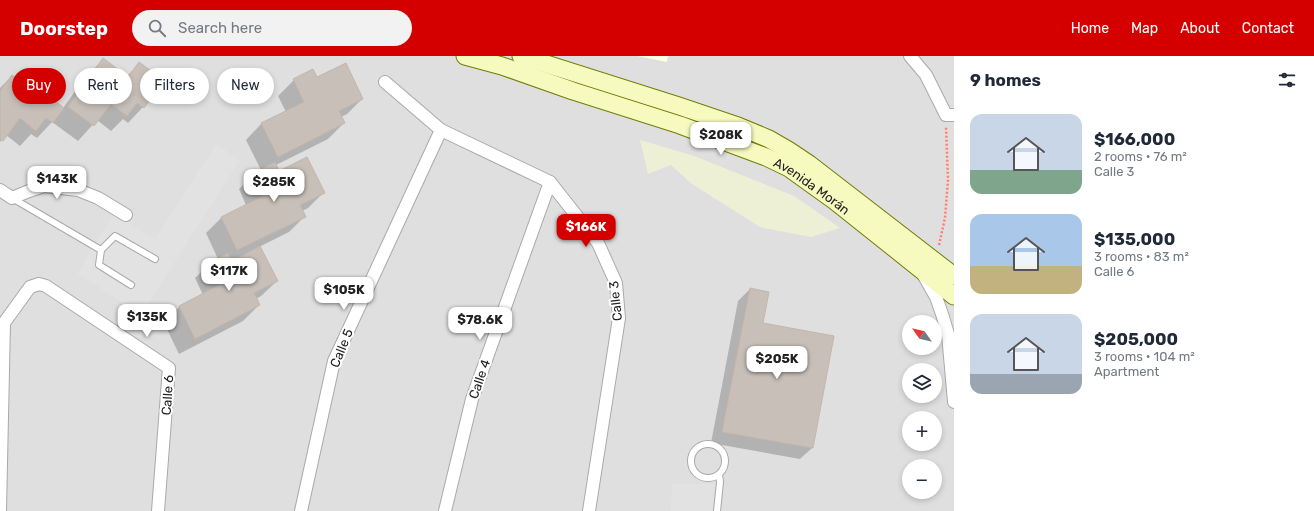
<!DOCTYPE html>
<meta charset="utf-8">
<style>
:root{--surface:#fff;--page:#f2f2f3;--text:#1f2937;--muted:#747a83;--accent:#d40000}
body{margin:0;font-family:Rubik,sans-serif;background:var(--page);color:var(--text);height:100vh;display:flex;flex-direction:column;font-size:15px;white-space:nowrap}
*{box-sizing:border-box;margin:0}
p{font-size:13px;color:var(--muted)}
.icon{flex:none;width:22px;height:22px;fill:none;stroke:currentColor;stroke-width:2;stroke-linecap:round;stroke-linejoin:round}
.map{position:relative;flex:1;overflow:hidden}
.sheet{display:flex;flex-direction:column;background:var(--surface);width:360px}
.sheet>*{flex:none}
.top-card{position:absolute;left:12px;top:12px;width:380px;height:36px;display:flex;gap:8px}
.needle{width:26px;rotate:304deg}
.fabs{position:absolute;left:902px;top:259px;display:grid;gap:8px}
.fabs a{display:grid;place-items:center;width:40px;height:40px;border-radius:50%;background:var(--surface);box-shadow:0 2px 6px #0003;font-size:20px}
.price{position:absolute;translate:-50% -34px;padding:0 9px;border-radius:8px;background:#fff;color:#222;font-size:13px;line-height:26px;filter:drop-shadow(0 1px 2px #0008)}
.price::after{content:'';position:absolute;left:50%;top:24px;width:12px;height:9px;margin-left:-6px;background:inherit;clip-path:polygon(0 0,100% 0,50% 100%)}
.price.active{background:var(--accent);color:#fff}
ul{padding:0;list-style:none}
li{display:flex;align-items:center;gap:12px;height:100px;padding:0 16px}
li span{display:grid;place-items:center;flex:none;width:112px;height:80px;border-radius:12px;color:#555}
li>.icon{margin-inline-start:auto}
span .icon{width:48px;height:48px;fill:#fffc;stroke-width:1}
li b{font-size:17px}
h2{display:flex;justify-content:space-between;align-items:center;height:48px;padding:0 16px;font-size:17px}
.tag{padding:0 14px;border-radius:18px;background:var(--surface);box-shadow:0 2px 6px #0003;font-size:14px;line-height:36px}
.tag.active{background:var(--accent);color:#fff}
header{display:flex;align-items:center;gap:24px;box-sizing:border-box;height:56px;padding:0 20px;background:var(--accent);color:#fff}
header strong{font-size:19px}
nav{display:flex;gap:22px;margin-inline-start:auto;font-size:14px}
.search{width:280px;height:36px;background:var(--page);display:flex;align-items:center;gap:10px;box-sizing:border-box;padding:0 14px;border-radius:22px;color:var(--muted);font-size:15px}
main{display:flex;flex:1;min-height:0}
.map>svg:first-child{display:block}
.residential{fill:#e0dfdf;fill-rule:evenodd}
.education{fill:#ffffe5}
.farmland{fill:#eef0d5}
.parking{fill:#e2e2e2}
.shadow{fill:#0003}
.building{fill:#c7bfb8;stroke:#c4b6ab}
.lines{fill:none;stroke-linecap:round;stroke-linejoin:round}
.service-casing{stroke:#a9a9a9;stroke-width:8}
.minor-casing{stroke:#a9a9a9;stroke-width:14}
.secondary-casing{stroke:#707d05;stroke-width:19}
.path{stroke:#fa8072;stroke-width:2.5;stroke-dasharray:2 2;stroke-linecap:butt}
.service{stroke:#fff;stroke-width:6}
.minor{stroke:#fff;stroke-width:12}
.secondary{stroke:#f7fabf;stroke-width:17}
.labels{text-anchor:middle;stroke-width:4;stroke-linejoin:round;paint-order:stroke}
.street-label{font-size:13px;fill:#222;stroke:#fff}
</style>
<header>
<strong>Doorstep</strong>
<div class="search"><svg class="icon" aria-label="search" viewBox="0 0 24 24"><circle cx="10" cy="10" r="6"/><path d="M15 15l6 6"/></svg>Search here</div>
<nav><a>Home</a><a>Map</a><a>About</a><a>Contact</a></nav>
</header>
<main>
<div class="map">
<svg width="954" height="455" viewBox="0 0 954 455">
<rect width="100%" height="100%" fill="#f2efe9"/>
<!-- residential -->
<path class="residential" d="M0,0H954V455H0ZM909,266H935V292H909ZM909,314H935V340H909ZM909,362H935V388H909ZM909,410H935V436H909Z"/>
<!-- education -->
<path class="education" d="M637,0H668L667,6Z"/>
<!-- farmland -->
<path class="farmland" d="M640,84L694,100L794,140L840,172L811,181L760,171L692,128L671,109L648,118Z"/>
<!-- parking -->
<g class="parking">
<path d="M216,88L240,104L141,259L77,217L114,158L155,183Z"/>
<path d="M673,428H715L712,455H670Z"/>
</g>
<!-- shadow -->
<g class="shadow">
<path d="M103,4L126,21L140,7L144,29L143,51L128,67L123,63L111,75L97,64L78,85L52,66L37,82L31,78L20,90L6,79L0,86V32L12,20L35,37L49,23L52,44L63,52L87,19Z"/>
<path d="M317,23L362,43L347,58L341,61L344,67L328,83L276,109L279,116L323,137L308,152L302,155L304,161L289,176L259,191L277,225L261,240L256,243L259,249L243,265L179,298L164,267L179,251L203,239L195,222L211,207L218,203L206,177L221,162L246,149L239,133L254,118L261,114L246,84L261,68L286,56L278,40L294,24Z"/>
<path d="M750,233L761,268L833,281L812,392L800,403L711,387L738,245Z"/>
</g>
<!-- building -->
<g class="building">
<path d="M103,2L128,21L139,6L154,17L145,28L156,36L144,52L137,47L127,60L111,48L94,70L68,51Z"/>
<path d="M346,7L363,43L339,55L345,67L278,101L261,67L304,46L293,23L313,13L317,21Z"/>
<path d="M12,19L37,37L49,22L62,32L54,44L64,52L53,67L46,62L36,75L20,62L3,85L0,83V35Z"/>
<path d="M307,101L325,137L300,149L306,161L237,194L221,161L265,139L254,117L275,106L279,115Z"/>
<path d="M260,190L278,225L254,237L260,249L195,283L179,250L221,228L210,206L228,197L232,205Z"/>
<path d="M750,232L769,236L763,267L834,280L813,392L722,376Z"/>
</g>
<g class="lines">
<defs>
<g id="service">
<path d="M12,142L101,194L99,209L131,229"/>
<path d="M101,194L115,180L155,203"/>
<circle cx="708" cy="405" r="17"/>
<path d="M717,455L720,426L719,419"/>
</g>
<g id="minor">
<path d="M910,0L926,19L946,59H954"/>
<path d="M385,26L441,74L550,126L598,187L616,227L619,262L589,455"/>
<path d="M0,134L12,142L29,135L44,130L78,134L98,142L126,159"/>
<path d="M924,220L936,241L942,258L948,278L954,346"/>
<path d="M4,267L30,231L39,228L46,230L169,312L158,455"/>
<path d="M0,455L4,267"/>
<path d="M301,455L334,305L441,74"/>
<path d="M445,455L472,343L550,126"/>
</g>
<g id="secondary">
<path id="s1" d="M465,0L502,10L573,35L680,69L766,101L789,112L835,145L954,240"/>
<path d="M521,0L679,50L738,70L769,83L788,94L809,108L954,220"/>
</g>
</defs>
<!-- service casing -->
<use href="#service" class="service-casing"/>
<!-- minor casing -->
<use href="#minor" class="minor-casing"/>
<!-- secondary casing -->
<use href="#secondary" class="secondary-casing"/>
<!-- path -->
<path class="path" d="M939,189L945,162L948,124L946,71"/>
<!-- service -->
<use href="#service" class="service"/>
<!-- minor -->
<use href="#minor" class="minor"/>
<!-- secondary -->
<use href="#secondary" class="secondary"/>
</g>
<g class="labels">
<!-- street labels -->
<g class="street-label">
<text dy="5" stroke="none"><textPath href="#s1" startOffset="372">Avenida Morán</textPath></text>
<text transform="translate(615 245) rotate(-96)" y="5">Calle 3</text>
<text transform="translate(341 292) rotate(-68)" y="5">Calle 5</text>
<text transform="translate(479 323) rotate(-71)" y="5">Calle 4</text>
<text transform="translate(167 339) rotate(-86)" y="5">Calle 6</text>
</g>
</g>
</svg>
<div class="fabs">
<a><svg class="needle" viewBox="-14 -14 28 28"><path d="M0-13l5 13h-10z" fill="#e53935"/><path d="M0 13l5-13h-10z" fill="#747a83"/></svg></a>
<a><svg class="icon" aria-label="layers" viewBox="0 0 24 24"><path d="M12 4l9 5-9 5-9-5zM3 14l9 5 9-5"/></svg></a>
<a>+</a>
<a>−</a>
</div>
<b class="price" style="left:721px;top:100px">$208K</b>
<b class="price" style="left:57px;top:144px">$143K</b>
<b class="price" style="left:274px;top:147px">$285K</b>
<b class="price active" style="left:586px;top:192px">$166K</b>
<b class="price" style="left:229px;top:236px">$117K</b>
<b class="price" style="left:344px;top:255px">$105K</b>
<b class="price" style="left:147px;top:282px">$135K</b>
<b class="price" style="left:480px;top:285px">$78.6K</b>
<b class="price" style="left:777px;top:324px">$205K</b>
<div class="top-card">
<a class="tag active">Buy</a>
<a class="tag">Rent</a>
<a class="tag">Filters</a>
<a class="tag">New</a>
</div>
</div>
<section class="sheet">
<h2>9 homes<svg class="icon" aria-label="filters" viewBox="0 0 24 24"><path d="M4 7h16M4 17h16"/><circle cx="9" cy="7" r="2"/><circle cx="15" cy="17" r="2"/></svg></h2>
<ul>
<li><span style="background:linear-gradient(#c9d6e8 70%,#7fa58c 0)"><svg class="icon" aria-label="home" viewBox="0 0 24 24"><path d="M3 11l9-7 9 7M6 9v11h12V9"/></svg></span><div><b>$166,000</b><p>2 rooms · 76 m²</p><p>Calle 3</p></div></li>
<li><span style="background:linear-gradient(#a9c7e8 65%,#c2b280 0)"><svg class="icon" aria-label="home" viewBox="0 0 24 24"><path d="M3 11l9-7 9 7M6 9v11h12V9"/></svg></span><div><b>$135,000</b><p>3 rooms · 83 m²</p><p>Calle 6</p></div></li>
<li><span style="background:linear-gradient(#c9d6e8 75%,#9aa5b1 0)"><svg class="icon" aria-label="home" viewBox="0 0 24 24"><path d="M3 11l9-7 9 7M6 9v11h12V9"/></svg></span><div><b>$205,000</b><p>3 rooms · 104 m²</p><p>Apartment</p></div></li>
</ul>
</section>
</main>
